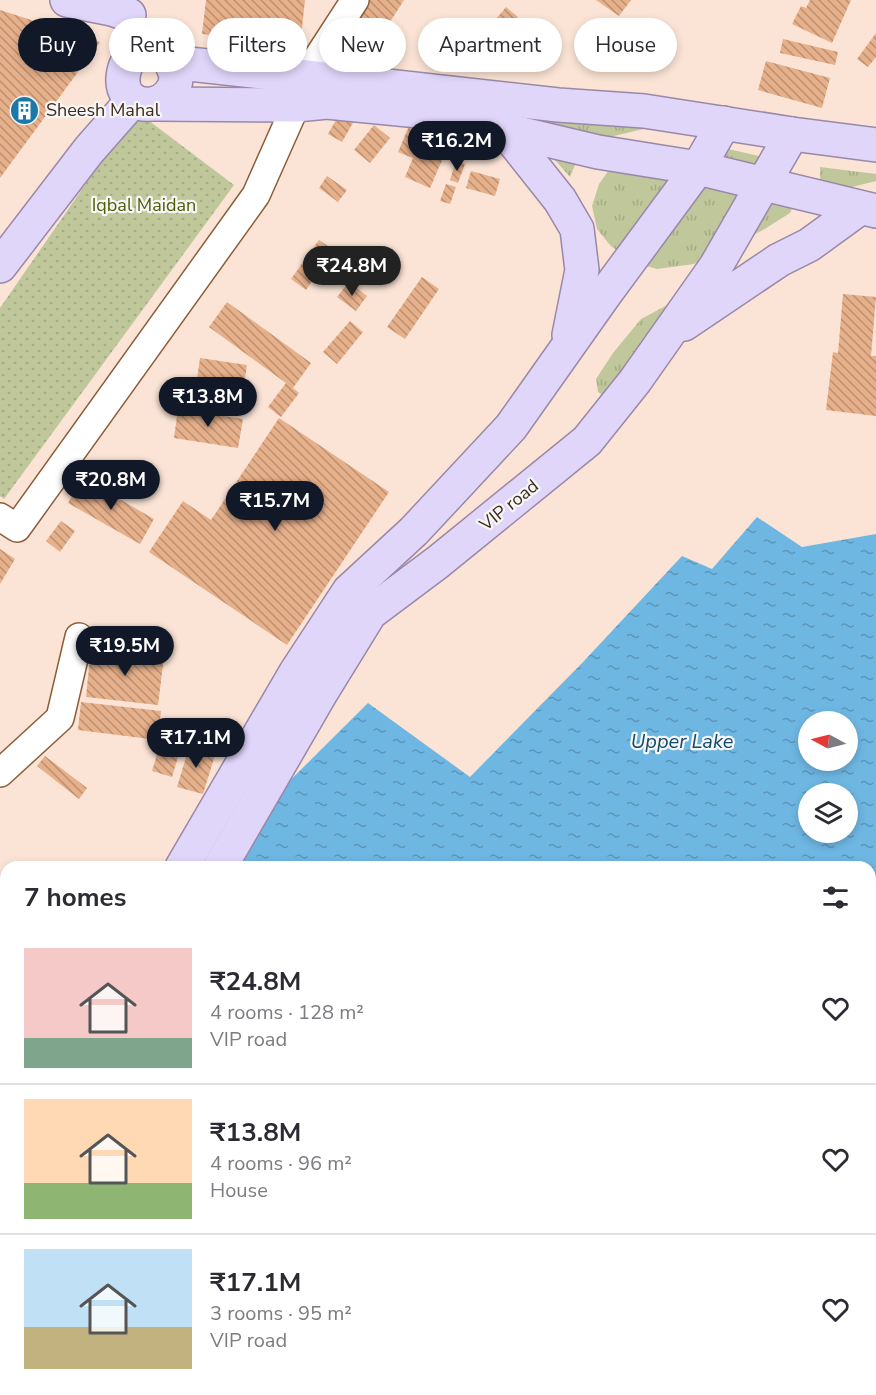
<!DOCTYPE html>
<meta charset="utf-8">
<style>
:root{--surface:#fff;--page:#f2f2f3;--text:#2b2b33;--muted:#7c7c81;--line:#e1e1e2;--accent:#111827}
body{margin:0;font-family:"Nunito Sans",sans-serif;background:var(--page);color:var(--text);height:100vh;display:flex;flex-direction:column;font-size:22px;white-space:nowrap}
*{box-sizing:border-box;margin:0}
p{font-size:20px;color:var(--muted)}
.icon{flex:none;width:33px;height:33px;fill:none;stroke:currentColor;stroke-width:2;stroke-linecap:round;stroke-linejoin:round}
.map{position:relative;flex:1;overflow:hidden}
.side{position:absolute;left:0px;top:861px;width:876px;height:534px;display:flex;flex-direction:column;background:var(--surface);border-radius:18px 18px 0 0;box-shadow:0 3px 9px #0003}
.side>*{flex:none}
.banner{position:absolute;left:18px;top:18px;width:840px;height:54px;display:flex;gap:12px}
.needle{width:39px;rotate:277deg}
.tools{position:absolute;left:798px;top:711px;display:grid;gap:12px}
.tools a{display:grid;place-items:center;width:60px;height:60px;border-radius:50%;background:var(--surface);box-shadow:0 3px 9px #0003;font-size:30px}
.price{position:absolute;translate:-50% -51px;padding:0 14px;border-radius:21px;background:var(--accent);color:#fff;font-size:20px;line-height:39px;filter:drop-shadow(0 2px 3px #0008)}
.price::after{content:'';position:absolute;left:50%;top:36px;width:18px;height:14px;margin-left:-9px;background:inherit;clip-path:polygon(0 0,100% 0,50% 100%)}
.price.current{background:#222;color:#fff}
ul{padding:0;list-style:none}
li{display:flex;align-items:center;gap:18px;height:150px;padding:0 24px}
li+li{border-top:2px solid var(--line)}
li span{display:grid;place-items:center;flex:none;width:168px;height:120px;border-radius:0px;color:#555}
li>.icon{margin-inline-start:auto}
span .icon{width:72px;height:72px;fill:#fffc;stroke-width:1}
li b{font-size:26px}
h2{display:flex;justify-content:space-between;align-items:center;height:72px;padding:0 24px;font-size:26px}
.pill{padding:0 21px;border-radius:27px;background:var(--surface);box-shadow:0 3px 9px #0003;font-size:21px;line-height:54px}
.pill.current{background:var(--accent);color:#fff}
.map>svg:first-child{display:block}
.grass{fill:url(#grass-tufts)}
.park{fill:url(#park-dots)}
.water{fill:url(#water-ripples);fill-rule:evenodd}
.building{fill:url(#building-back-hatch)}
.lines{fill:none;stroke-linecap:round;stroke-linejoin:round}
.minor-casing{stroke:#8d5d39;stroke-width:30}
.major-casing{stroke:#9a88a9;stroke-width:36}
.minor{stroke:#fff;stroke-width:27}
.major{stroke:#e0d6fa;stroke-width:33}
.labels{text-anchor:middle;stroke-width:4.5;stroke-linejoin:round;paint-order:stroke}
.poi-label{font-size:18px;fill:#3f2a1b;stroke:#f6f6f6;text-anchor:start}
.park-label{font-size:18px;fill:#535c05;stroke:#f6f6f6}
.street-label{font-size:18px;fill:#3f2a1b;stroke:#f6f6f6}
.water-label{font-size:20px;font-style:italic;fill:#114b69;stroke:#f6f6f6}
</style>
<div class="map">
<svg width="876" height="1395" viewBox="0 0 876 1395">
<defs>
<pattern id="grass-tufts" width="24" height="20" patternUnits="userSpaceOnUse" patternTransform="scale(1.5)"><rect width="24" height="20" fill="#bfc79b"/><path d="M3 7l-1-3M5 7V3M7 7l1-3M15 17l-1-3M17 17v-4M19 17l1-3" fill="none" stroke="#a5ab85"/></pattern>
<pattern id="park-dots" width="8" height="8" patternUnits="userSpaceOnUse" patternTransform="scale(1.5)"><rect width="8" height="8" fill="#bfc79b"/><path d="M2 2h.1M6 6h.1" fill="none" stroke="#a5ab85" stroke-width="1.8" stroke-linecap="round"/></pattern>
<pattern id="water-ripples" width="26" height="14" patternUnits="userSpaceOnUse" patternTransform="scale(1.5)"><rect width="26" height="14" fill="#6eb7e3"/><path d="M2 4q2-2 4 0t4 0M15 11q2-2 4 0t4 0" fill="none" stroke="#5c95b7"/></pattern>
<pattern id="building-back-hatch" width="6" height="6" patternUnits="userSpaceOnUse" patternTransform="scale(1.5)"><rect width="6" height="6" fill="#e6b08b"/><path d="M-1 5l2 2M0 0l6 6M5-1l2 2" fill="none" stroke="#bc8f71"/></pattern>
</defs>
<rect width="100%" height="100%" fill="#fbe4d5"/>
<!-- grass -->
<g class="grass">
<path d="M497,112L665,124L601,139L578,158L570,177L530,132Z"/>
<path d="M720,147L771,159L797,197L790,213L763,230L694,264L657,269L629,261L610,245L597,229L592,206L599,184L609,170L637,154Z"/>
<path d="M820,167L876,174V181L852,187L821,210Z"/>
<path d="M675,301L604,396L598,392L596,379L613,353L641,319Z"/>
</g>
<!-- park -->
<path class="park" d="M136,111L234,185L4,499L0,496V308Z"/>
<!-- water -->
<path class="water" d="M757,517L802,547L876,534V1395H0V1068L6,1062V1389H870V867H203L368,703L470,777L584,661L682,556L712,569ZM808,722H848V760H808ZM808,794H848V832H808Z"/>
<!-- building -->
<g class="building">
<path d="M206,0H305L300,46L202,34Z"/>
<path d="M367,0H404L383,33L357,15Z"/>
<path d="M596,0H631L619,16Z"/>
<path d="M810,0H851L832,43L792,24L801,6L806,8Z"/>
<path d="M506,7L518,17L503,35L491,25Z"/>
<path d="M0,10L100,42L0,178Z"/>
<path d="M876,33V57L868,67L857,59Z"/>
<path d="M783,39L838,52L835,65L780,53Z"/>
<path d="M766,61L830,78L822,108L758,90Z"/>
<path d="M340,113L354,121L342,142L328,134Z"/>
<path d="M410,124L450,142L430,188L405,177L413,158L398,152Z"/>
<path d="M374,125L390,138L370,163L354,150Z"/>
<path d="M456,161L465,164L458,183L450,180Z"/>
<path d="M471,171L500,179L495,196L466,188Z"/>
<path d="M327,176L347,190L338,202L319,188Z"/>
<path d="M446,184L456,187L450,204L440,201Z"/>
<path d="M319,240L334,250L306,290L291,279Z"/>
<path d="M422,277L439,289L405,339L387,327Z"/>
<path d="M349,282L367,296L356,311L337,297Z"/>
<path d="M843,294L876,297L871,356H876V416L826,410L833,352L838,353Z"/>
<path d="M227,302L311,363L293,388L299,393L281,417L268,407L286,383L209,327Z"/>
<path d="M350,321L363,332L337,364L323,352Z"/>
<path d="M200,358L247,365L242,399L195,393Z"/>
<path d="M178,409L243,419L238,448L174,438Z"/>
<path d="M279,418L389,492L287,645L149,552L183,501L211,520Z"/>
<path d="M83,478L154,519L140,544L68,503Z"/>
<path d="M61,521L75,531L60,552L46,541Z"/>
<path d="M0,549L15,559L0,584Z"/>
<path d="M91,648L164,657L158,705L86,697Z"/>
<path d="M81,702L161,711L158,740L78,730Z"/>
<path d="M190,744L216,752L203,794L177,787Z"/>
<path d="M158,751L178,757L172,777L152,771Z"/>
<path d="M45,756L87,788L79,799L37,766Z"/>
</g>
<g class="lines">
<defs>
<g id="minor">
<path d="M305,77L355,0"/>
<path d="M0,517L17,528L256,195L296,105"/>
<path d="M0,773L60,718L79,637"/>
</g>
<g id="major">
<path d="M67,0L112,9L129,15"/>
<path d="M171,62C172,66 175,71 176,75C177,89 165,103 151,104C105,108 121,34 160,53C164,55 168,59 171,62L558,105L644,111L792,134L876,145"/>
<path d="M155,104L296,105L327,102L429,112L598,152L698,168L876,211"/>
<path d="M506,132L560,200L577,229L582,270L569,335"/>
<path d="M0,266L89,150L133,100"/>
<path d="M684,324L779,260L809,245L860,208"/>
<path d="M182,867L296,672L349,591L414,531L511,427L605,294L698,168L724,123"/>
<path d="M220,867L322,691L370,613L438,562L587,441L635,381L716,266L792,134"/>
<path d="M0,1179L6,1168"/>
<path d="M0,1245L6,1234"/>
</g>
</defs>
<!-- minor casing -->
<use href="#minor" class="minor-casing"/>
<!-- major casing -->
<use href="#major" class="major-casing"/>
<!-- minor -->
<use href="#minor" class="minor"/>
<!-- major -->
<use href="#major" class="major"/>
</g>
<!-- icons -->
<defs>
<symbol id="building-disc" viewBox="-11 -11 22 22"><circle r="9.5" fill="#1c78a6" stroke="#f6f6f6"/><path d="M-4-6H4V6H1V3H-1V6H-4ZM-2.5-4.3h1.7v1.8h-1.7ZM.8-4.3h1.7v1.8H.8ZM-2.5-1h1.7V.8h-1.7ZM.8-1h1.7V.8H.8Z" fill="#fff"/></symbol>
</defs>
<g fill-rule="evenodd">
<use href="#building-disc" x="8" y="94" width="33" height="33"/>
</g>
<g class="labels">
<!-- poi labels -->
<g class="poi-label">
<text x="46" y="116">Sheesh Mahal</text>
</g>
<!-- park labels -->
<g class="park-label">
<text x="144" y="211">Iqbal Maidan</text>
</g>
<!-- street labels -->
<g class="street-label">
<text transform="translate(509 505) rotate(-39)" y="6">VIP road</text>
</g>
<!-- water labels -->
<g class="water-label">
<text x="682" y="748">Upper Lake</text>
</g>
</g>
</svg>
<div class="tools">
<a><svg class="needle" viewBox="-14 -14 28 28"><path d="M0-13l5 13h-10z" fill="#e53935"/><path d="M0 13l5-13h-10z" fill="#7c7c81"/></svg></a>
<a><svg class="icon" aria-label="layers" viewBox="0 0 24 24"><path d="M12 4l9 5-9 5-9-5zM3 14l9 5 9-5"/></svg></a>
</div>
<b class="price" style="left:457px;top:172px">₹16.2M</b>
<b class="price current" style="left:352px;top:297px">₹24.8M</b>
<b class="price" style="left:208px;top:428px">₹13.8M</b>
<b class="price" style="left:111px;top:511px">₹20.8M</b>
<b class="price" style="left:275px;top:532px">₹15.7M</b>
<b class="price" style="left:125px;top:677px">₹19.5M</b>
<b class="price" style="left:196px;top:769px">₹17.1M</b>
<div class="banner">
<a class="pill current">Buy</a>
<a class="pill">Rent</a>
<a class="pill">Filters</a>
<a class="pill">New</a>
<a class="pill">Apartment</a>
<a class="pill">House</a>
</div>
<section class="side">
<h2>7 homes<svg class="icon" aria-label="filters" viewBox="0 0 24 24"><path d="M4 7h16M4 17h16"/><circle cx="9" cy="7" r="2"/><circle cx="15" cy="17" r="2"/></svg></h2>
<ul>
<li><span style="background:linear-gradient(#f6c9c9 75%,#7fa58c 0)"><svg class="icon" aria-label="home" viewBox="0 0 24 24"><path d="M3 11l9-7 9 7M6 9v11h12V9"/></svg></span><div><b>₹24.8M</b><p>4 rooms · 128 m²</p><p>VIP road</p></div><svg class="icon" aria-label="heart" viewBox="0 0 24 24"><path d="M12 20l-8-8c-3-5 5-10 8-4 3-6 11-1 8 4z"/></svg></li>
<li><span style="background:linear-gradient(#ffd9b3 70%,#8fb573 0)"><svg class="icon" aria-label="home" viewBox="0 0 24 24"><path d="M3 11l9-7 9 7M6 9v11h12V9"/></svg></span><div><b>₹13.8M</b><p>4 rooms · 96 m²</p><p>House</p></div><svg class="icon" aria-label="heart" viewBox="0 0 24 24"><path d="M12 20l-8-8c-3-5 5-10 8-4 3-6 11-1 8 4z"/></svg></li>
<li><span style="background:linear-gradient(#bfe0f5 65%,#c2b280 0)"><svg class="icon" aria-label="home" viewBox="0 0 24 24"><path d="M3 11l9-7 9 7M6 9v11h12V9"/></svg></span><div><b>₹17.1M</b><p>3 rooms · 95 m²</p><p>VIP road</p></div><svg class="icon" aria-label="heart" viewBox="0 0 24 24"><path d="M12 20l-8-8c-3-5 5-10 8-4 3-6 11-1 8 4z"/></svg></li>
</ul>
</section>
</div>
